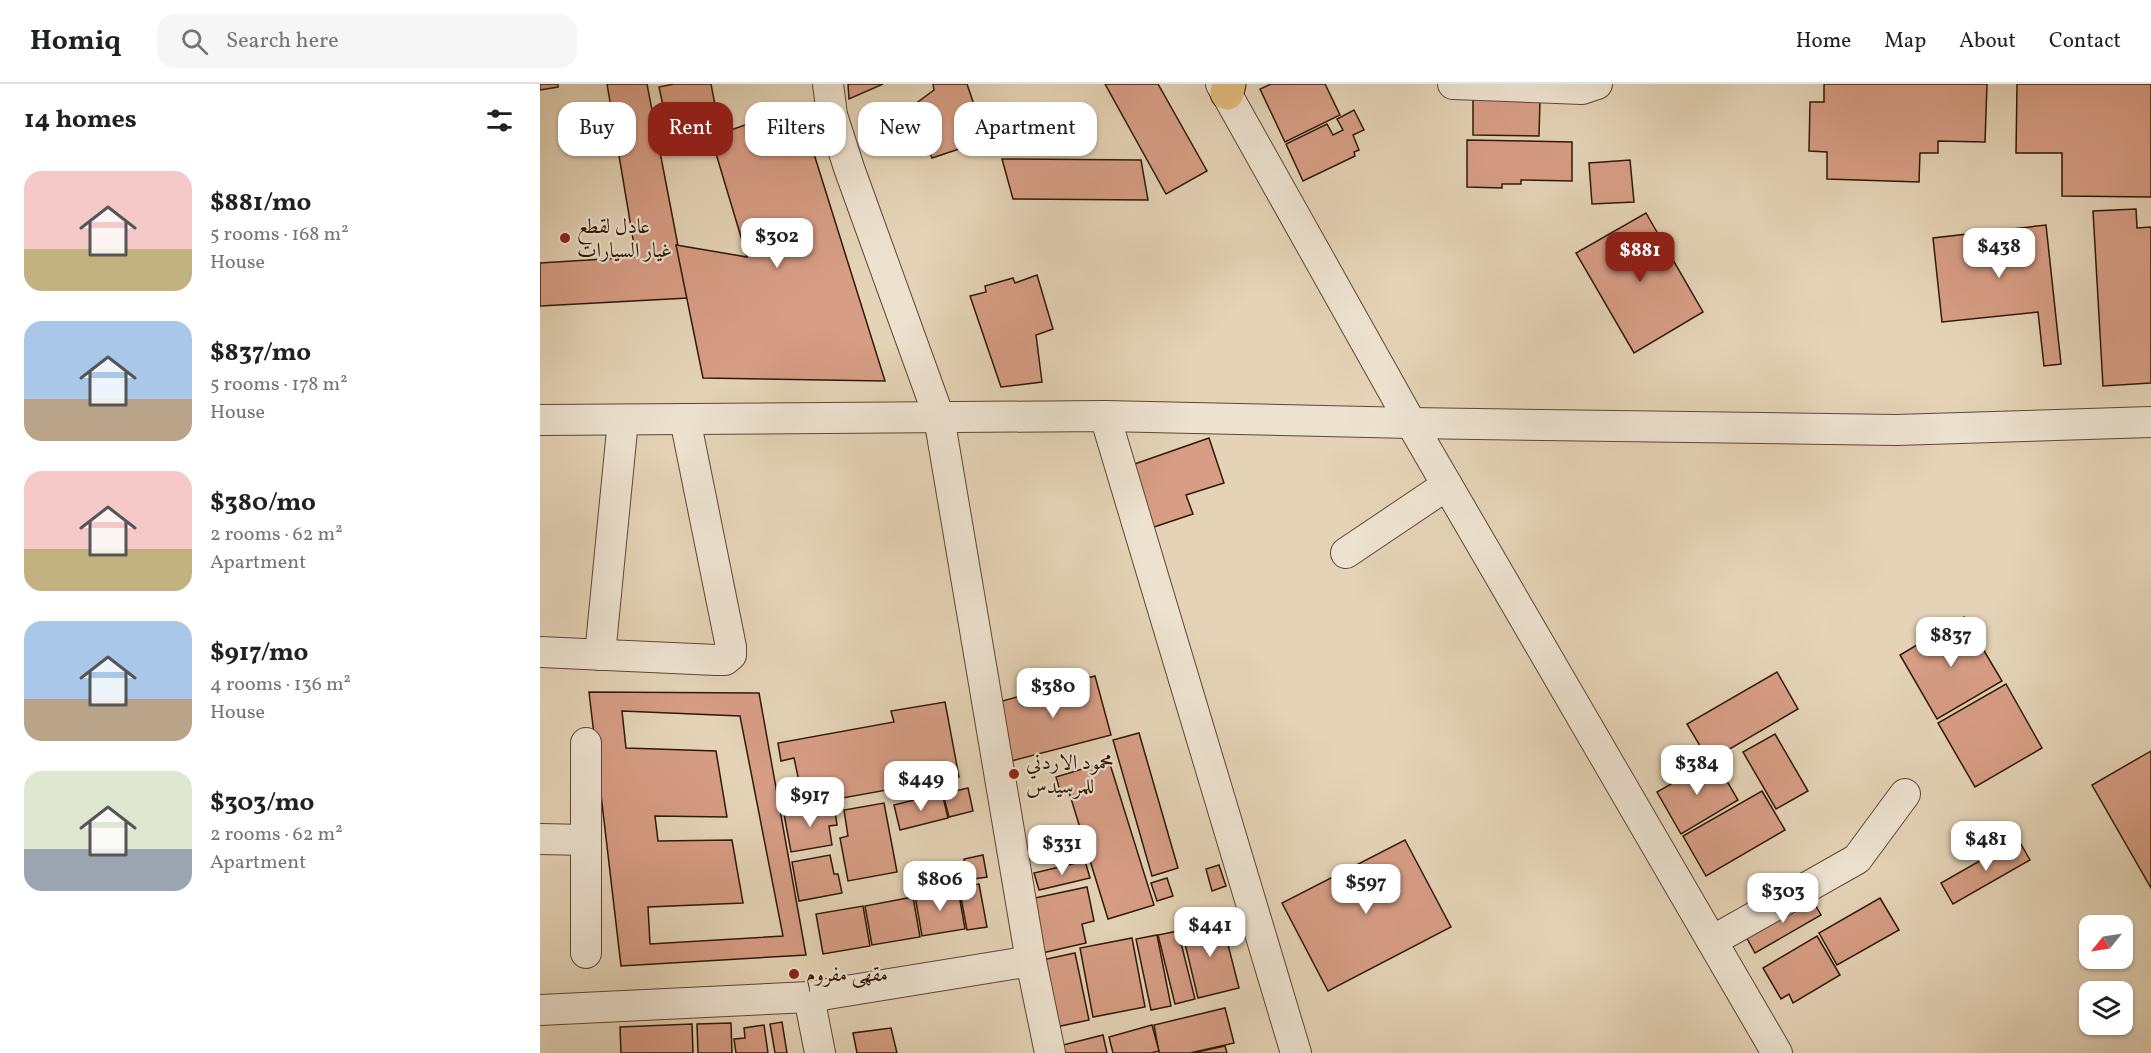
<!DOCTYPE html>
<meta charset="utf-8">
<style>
:root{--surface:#fff;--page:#f6f6f6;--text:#202124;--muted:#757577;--line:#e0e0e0;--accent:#8f2418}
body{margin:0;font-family:Vollkorn,Amiri,serif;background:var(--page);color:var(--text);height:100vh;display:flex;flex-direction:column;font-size:22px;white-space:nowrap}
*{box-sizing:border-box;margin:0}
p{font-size:20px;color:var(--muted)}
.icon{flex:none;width:33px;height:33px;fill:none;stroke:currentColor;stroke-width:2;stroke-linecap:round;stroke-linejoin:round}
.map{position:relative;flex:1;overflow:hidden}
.sheet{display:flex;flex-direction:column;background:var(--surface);width:540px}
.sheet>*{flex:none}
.top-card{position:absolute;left:18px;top:18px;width:570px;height:54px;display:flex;gap:12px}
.needle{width:39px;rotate:240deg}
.buttons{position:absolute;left:1539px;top:831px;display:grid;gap:12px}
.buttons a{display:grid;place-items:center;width:54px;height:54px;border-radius:12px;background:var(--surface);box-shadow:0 2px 4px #0004;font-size:30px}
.price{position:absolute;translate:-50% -51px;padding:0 14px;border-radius:12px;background:#fff;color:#222;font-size:20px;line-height:39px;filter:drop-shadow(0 2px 3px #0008)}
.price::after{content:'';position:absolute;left:50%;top:36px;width:18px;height:14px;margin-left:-9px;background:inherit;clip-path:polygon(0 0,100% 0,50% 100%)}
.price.selected{background:var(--accent);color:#fff}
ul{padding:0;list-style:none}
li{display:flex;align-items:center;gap:18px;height:150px;padding:0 24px}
li span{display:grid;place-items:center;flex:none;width:168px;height:120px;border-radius:18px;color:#555}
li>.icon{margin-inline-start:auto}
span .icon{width:72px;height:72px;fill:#fffc;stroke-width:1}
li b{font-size:26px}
h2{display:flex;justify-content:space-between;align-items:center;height:72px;padding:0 24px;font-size:26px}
.chip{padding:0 21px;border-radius:18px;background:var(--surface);box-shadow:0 2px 4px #0004;font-size:21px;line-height:54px}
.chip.selected{background:var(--accent);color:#fff}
header{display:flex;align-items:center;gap:36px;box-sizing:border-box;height:84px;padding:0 30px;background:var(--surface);border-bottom:2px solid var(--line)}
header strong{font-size:28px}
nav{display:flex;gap:33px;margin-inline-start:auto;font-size:21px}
.search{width:420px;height:54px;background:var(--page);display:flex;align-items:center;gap:15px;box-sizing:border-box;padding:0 21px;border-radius:18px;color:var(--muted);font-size:22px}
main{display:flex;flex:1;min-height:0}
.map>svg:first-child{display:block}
.building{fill:#d79d85;stroke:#301a05;stroke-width:1.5;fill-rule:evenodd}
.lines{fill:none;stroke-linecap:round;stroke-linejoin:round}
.minor-casing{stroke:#5d4831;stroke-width:32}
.highway-casing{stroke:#301a05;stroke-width:35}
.minor{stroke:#ede2d0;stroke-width:30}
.highway{stroke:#e2ba7b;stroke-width:33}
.poi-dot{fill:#8f2418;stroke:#ede2d0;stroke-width:2}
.labels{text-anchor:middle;stroke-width:4.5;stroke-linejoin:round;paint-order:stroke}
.poi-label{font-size:21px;fill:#301a05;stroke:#ede2d0;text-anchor:start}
</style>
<header>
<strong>Homiq</strong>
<div class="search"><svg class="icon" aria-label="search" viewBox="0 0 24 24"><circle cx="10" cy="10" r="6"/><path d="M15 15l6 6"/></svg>Search here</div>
<nav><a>Home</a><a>Map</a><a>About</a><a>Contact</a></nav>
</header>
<main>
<section class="sheet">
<h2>14 homes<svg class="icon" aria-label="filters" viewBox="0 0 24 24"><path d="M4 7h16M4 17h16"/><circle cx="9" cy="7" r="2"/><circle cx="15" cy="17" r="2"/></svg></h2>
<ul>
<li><span style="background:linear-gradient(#f6c9c9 65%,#c2b280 0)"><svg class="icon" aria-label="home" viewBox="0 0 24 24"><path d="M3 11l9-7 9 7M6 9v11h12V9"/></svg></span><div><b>$881/mo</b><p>5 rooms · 168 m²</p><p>House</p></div></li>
<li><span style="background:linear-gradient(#a9c7e8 65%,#b9a48a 0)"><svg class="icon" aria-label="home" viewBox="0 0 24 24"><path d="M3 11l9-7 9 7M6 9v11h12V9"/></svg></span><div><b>$837/mo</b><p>5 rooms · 178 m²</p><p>House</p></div></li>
<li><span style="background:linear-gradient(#f6c9c9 65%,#c2b280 0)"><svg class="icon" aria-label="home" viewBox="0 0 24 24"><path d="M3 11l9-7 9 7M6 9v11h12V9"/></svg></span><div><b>$380/mo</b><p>2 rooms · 62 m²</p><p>Apartment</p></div></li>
<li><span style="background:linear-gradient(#a9c7e8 65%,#b9a48a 0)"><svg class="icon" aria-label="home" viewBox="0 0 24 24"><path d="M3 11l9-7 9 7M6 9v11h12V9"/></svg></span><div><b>$917/mo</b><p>4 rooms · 136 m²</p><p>House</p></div></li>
<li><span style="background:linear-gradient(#dfe7d0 65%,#9aa5b1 0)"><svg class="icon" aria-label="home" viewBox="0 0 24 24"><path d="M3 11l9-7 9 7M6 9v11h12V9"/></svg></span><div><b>$303/mo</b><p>2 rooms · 62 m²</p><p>Apartment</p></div></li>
</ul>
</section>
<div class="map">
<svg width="1611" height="969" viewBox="0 0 1611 969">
<rect width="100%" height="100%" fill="#e4d3b6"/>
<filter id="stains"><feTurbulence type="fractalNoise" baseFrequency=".00333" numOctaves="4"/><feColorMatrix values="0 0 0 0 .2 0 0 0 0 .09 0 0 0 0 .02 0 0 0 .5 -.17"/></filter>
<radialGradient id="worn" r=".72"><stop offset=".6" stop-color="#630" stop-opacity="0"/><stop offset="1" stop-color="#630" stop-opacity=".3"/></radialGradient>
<!-- building -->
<g class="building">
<path d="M0,0H18V3L0,6Z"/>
<path d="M67,0H107L148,214L0,222V179L96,173Z"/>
<path d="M134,0H171L176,26L126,36L119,3Z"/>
<path d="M308,0H343L309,15Z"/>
<path d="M393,0H427L446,56L392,74L371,23L394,6Z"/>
<path d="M565,0H618L667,87L626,110Z"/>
<path d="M731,0H785L800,31L745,58L720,5Z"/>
<path d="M1284,0H1447L1445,58L1398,57V69H1380L1379,98L1287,95V68L1269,67L1270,18H1284Z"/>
<path d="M1477,0H1611V113L1522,112V69H1476Z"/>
<path d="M933,15L1000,16L999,52L933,51Z"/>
<path d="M259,22L345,297L163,294L136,161L207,173L171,53Z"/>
<path d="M814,26L824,46L813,51L819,66L814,68L815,72L763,97L746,60L787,40L793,51L803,46L797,35Z"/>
<path d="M927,56L1032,58V97L981,96V100H962V104L927,103Z"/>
<path d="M462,75L601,76L608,116L473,115Z"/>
<path d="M1090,76L1094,118L1052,120L1049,79Z"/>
<path d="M1596,125L1597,144L1611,143V299L1563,302L1553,127Z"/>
<path d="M1106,129L1163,228L1094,269L1036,169Z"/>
<path d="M1506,141L1521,280L1504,282L1498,228L1402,238L1393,154Z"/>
<path d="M497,191L513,245L496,251L502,298L461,303L430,212L446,208L445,202L473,194L475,199Z"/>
<path d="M669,354L684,399L646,411L653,430L608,445L586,383Z"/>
<path d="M1424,533L1462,597L1397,635L1360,571Z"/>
<path d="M1237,588L1258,625L1169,677L1147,640Z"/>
<path d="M555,592L571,651L471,677L455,619Z"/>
<path d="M1466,600L1502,664L1435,703L1398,639Z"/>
<path d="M49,608L219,609L266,871L81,882ZM82,627L200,632L243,852L110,860L108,823L203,819L192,756L118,757L115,732L187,733L176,667L86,664Z"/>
<path d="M405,618L419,693L264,721L254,674L241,677L238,659L354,638L351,627Z"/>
<path d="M599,649L638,784L612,792L573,656Z"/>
<path d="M1235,650L1268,707L1236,725L1203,668Z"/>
<path d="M1611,667V804L1552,701Z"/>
<path d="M1174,675L1198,716L1141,750L1117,708Z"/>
<path d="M569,677L614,821L568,835L529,708L521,710L516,693Z"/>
<path d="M428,704L433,727L409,733L403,710Z"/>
<path d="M1222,707L1245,746L1166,792L1143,752Z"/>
<path d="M402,709L408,734L360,746L354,721Z"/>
<path d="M344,719L357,788L308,797L300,754L308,752L304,726Z"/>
<path d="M294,720L297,741L289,742L292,761L251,768L244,730Z"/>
<path d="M1478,755L1490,776L1413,820L1401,799Z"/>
<path d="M865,756L911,843L788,907L742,819Z"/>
<path d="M290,771L294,790H298L302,809L259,817L252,778Z"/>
<path d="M443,771L447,793L427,796L424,775Z"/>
<path d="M545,777L550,794L499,806L494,789Z"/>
<path d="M679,781L686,802L672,807L666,785Z"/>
<path d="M627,794L633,812L617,817L611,799Z"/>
<path d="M439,800L447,843L427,846L419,803Z"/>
<path d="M547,803L554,837L542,840L546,859L502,869L490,815Z"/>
<path d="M418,805L425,845L382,852L375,812Z"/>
<path d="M1269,810L1281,831L1215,869L1204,849Z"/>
<path d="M373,813L380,853L332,861L325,822Z"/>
<path d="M1340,814L1359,846L1297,881L1279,849Z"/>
<path d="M323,822L330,862L283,870L276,830Z"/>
<path d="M681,833L699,904L658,914L641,843Z"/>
<path d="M638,847L655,915L635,920L618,851Z"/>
<path d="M617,851L631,922L611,926L596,855Z"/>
<path d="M1277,852L1300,891L1253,919L1249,910L1241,915L1223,884Z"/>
<path d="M592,854L605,923L553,933L540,864Z"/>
<path d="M535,869L549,936L516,943L502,876Z"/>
<path d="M685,924L694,959L650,969H619L614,941Z"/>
<path d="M242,938L247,969H235L230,940Z"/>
<path d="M191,939L192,969H158L157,940Z"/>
<path d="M152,940L153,969H81L80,943Z"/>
<path d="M224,941L228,969H196L194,955L205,954L204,944Z"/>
<path d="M612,941L619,967L611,969H573L569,953Z"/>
<path d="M351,944L357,969H317L313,949Z"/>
<path d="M563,951L567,969H525L523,961Z"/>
<path d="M685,962L687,969H653Z"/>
</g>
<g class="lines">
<defs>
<g id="minor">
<path d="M288,0L292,31L309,84L399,333L491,877L510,969"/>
<path d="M681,0L871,339L1237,969"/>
<path d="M913,0L1042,5L1057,0"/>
<path d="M565,332L756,969"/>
<path d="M0,336L565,332L871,339L1356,346L1611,338"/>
<path d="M806,469L907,401"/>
<path d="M0,568L176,576H185L191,571V563L145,335"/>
<path d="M60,571L83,336"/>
<path d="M0,755L46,756"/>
<path d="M1172,857L1317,775L1365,710"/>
<path d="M46,869V659"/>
<path d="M269,913L280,969"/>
<path d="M0,926L269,913L491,877"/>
</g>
<path id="highway" d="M687,9L689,0"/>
</defs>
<!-- minor casing -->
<use href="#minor" class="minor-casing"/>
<!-- highway casing -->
<use href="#highway" class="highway-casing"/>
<!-- minor -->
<use href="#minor" class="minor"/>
<!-- highway -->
<use href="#highway" class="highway"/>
</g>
<!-- markers -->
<g class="poi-dot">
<circle cx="25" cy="154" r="6"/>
<circle cx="474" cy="690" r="6"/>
<circle cx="254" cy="890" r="6"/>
</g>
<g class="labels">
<!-- poi labels -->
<g class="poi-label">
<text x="37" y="149">عادل لقطع<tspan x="37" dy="24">غيار السيارات</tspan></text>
<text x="486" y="685">محمود الاردني<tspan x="486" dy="24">للمرسيدس</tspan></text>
<text x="266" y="897">مقهى مفروم</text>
</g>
</g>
<rect width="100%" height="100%" filter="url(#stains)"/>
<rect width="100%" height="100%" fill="url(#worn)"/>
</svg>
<div class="buttons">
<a><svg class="needle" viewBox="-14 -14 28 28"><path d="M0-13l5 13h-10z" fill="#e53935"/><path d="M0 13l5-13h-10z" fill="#757577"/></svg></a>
<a><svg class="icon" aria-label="layers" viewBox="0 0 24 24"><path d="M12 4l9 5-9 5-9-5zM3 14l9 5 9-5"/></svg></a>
</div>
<b class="price" style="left:237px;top:185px">$302</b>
<b class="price" style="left:1459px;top:195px">$438</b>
<b class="price selected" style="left:1100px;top:199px">$881</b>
<b class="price" style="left:1411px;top:584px">$837</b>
<b class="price" style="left:513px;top:635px">$380</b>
<b class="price" style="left:1157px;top:712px">$384</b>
<b class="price" style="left:381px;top:728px">$449</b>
<b class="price" style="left:270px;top:744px">$917</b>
<b class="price" style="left:1446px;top:788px">$481</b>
<b class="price" style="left:522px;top:792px">$331</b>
<b class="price" style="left:400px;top:828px">$806</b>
<b class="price" style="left:826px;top:831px">$597</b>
<b class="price" style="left:1243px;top:840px">$303</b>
<b class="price" style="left:670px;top:874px">$441</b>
<div class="top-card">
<a class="chip">Buy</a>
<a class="chip selected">Rent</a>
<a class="chip">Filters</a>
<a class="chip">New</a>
<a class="chip">Apartment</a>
</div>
</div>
</main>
